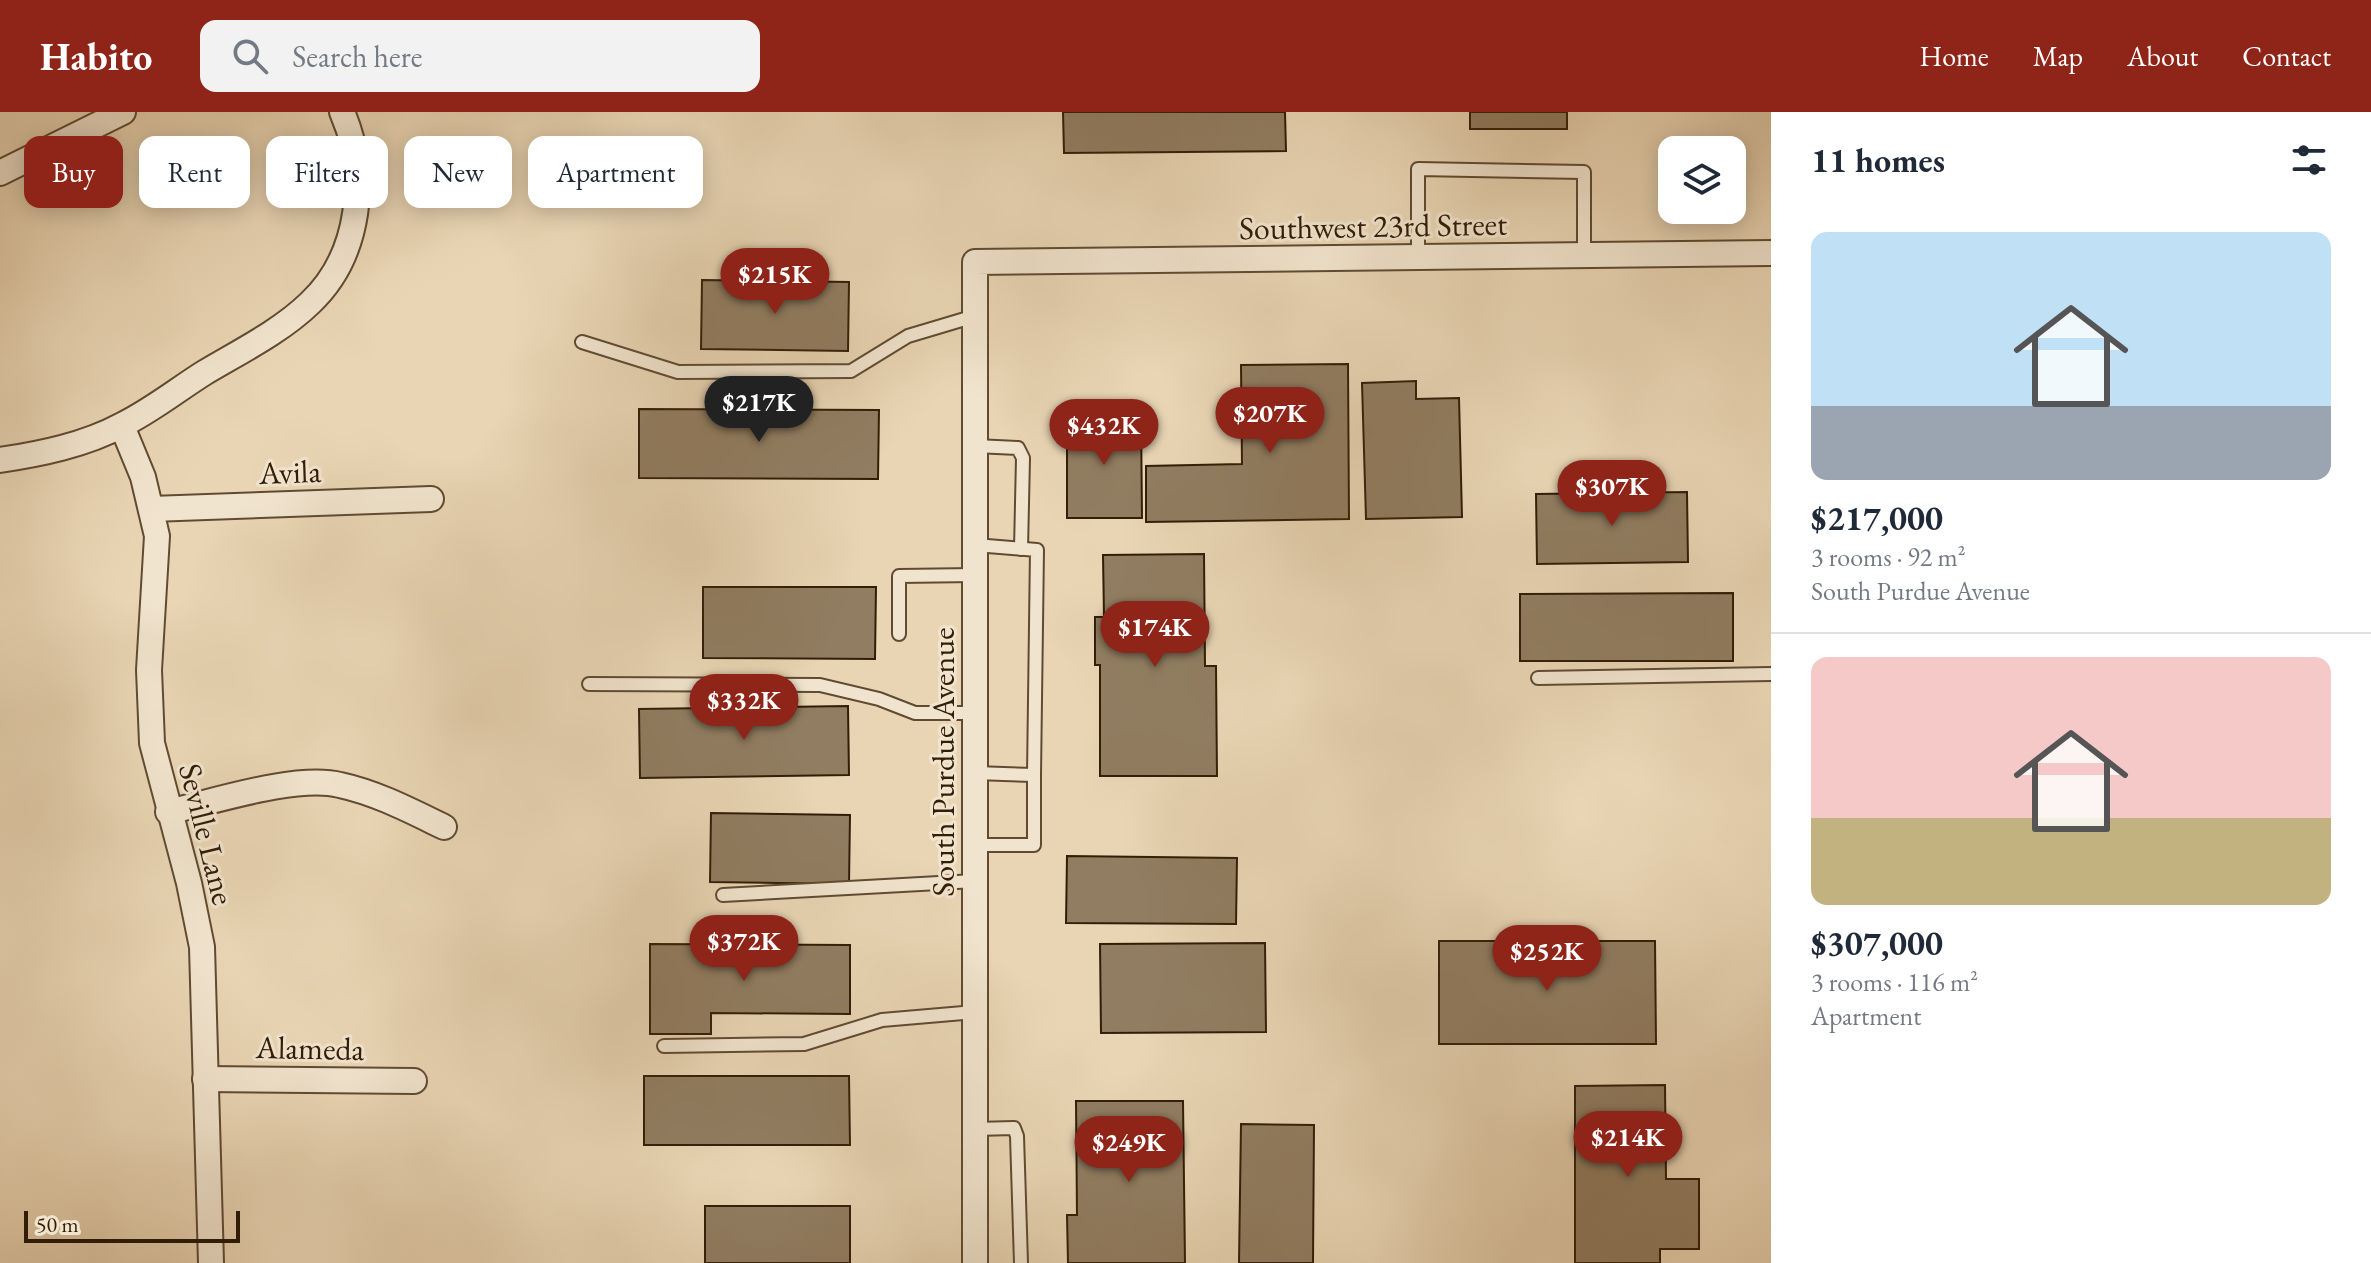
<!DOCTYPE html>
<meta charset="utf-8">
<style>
:root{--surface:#fff;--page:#f2f2f3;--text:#1f2937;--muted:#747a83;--line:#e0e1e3;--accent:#8f2418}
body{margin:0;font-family:"EB Garamond",serif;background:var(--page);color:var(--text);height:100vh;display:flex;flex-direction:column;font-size:30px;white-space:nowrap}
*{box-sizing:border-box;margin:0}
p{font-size:26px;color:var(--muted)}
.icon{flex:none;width:44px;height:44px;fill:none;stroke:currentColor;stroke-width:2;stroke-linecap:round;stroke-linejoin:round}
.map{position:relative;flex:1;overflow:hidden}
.drawer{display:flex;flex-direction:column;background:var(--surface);width:600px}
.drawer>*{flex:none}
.hud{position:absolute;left:24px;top:24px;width:760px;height:72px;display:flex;gap:16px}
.buttons{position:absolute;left:1658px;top:24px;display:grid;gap:16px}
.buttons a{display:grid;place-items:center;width:88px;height:88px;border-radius:16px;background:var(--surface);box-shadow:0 4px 20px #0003;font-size:40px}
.scale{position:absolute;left:24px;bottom:20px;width:216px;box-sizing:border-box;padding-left:8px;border:4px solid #321d07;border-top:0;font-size:22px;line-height:28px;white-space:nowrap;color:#321d07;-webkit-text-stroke:6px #f1e4ce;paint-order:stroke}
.price{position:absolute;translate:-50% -68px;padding:0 18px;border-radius:28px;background:var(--accent);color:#fff;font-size:26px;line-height:52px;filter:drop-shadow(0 2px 4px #0008)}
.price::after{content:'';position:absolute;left:50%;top:48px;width:24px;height:18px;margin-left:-12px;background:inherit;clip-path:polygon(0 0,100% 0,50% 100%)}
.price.current{background:#222;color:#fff}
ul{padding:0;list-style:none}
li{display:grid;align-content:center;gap:16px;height:424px;padding:0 40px}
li+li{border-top:2px solid var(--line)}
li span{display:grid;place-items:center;height:248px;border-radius:16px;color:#555}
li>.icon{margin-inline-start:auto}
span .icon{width:144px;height:144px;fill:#fffc;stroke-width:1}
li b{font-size:34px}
h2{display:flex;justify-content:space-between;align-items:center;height:96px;padding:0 40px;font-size:34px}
.chip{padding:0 28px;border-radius:16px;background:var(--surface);box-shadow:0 4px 20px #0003;font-size:28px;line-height:72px}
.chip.current{background:var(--accent);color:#fff}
header{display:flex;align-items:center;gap:48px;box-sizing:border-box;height:112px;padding:0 40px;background:var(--accent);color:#fff}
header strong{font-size:38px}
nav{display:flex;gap:44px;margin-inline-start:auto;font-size:28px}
.search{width:560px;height:72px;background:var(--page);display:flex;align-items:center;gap:20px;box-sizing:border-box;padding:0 28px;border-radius:16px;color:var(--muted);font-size:30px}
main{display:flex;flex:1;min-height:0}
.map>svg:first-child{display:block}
.building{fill:#917d61;stroke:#321d07;stroke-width:2}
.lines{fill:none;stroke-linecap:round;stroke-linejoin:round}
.service-casing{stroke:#604b32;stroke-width:16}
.minor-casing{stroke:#604b32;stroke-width:28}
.service{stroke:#f1e4ce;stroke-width:12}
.minor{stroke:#f1e4ce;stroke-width:24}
.labels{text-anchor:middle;stroke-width:6;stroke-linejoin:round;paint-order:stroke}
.street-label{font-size:32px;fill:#321d07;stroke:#f1e4ce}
</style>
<header>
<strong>Habito</strong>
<div class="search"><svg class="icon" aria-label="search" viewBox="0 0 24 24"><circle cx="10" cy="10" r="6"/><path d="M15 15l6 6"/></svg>Search here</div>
<nav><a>Home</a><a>Map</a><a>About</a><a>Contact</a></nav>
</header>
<main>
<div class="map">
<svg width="1771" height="1151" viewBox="0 0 1771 1151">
<rect width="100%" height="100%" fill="#e9d5b4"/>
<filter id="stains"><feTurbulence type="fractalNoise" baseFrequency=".0025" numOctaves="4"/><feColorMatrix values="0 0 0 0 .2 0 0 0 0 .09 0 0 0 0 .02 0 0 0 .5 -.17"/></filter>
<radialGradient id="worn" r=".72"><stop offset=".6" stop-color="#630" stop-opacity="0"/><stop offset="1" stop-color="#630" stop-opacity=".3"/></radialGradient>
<!-- building -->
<g class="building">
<path d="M1063,0H1285L1286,39L1064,41Z"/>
<rect x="1470" y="0" width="97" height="17"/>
<path d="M702,168L849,170L848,239L701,237Z"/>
<path d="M1348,252L1349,407L1146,410V354L1242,352L1241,253Z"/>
<path d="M1416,269V287L1459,286L1462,405L1366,407L1362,271Z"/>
<path d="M639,297L879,298L878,367L639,366Z"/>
<path d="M1141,303L1142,406H1067V304Z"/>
<path d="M1687,380L1688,450L1537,452L1536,382Z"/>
<path d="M1204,442L1205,554H1216L1217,664H1100V553H1095V505H1104L1103,443Z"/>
<path d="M703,475H876L875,547L703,546Z"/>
<path d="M1733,481V549H1520V482Z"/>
<path d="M848,594L849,663L640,666L639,597Z"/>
<path d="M711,701L850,703L849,772L710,770Z"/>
<path d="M1067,744L1237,746L1236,812L1066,811Z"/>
<path d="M1439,829H1655L1656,932H1439Z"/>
<path d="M1265,831L1266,920L1101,921L1100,832Z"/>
<path d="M650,832L850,833V902L711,901V922H650Z"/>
<path d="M644,964H849L850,1033H644Z"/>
<path d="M1665,973L1666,1067H1699V1137H1660V1151H1575V974Z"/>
<path d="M1076,989H1183L1185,1151H1068L1067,1103H1077Z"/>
<path d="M1241,1012L1314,1013L1313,1151H1239Z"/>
<rect x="705" y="1094" width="145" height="57"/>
</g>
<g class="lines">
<defs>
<g id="service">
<path d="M1418,145V57L1584,60V143"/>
<path d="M582,230L678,260L851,259L908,224L975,204"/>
<path d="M975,334L1018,336L1023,346L1021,437"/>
<path d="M975,433L1037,438L1034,663L975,661"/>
<path d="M899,522V464L975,463"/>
<path d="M1538,566L1771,562"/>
<path d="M589,572L820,573L879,587L915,601H975"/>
<path d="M975,733H1034V663"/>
<path d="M723,783L975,769"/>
<path d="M664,934L804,932L882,908L975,900"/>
<path d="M975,1017L1014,1016L1017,1024L1021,1151"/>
</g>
<g id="minor">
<path d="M0,61L123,0"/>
<path d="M122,314L143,365L157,424L149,558L152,631L189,771L202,835L211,1151"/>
<path d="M0,348C40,342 85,333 122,313C151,299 177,278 204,261C239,240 280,220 310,191C361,143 369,61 342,0"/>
<path d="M151,397L431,387"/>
<path d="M168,700C212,690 297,662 340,673C377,681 411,699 444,715"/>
<path d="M205,967L414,969"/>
<path d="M975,1151V150L1771,141"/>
</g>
</defs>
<!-- service casing -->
<use href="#service" class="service-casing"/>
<!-- minor casing -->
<use href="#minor" class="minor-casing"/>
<!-- service -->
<use href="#service" class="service"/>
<!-- minor -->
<use href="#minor" class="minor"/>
</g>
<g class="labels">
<!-- street labels -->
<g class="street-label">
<text transform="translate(1373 114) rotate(-1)" y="11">Southwest 23rd Street</text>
<text transform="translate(290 360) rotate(-2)" y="11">Avila</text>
<text transform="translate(943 650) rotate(-90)" y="11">South Purdue Avenue</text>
<text transform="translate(207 722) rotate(76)" y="11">Seville Lane</text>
<text transform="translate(310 936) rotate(1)" y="11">Alameda</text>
</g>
</g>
<rect width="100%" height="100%" filter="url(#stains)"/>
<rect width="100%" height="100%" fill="url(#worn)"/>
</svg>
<div class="buttons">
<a><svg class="icon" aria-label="layers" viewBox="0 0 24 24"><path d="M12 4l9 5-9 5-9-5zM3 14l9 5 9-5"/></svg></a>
</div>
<div class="scale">50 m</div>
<b class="price" style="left:775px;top:204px">$215K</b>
<b class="price current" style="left:759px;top:332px">$217K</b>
<b class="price" style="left:1270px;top:343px">$207K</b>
<b class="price" style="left:1104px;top:355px">$432K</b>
<b class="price" style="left:1612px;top:416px">$307K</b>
<b class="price" style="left:1155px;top:557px">$174K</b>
<b class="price" style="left:744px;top:630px">$332K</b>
<b class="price" style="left:744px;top:871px">$372K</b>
<b class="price" style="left:1547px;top:881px">$252K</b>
<b class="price" style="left:1628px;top:1067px">$214K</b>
<b class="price" style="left:1129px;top:1072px">$249K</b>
<div class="hud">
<a class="chip current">Buy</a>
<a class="chip">Rent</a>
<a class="chip">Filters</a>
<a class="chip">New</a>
<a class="chip">Apartment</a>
</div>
</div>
<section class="drawer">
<h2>11 homes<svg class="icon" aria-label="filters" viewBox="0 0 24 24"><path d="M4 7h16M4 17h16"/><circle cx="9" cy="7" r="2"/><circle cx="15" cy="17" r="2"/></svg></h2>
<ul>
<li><span style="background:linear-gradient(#bfe0f5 70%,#9aa5b1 0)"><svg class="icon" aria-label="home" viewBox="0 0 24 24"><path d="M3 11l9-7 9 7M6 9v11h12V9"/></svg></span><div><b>$217,000</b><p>3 rooms · 92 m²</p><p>South Purdue Avenue</p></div></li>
<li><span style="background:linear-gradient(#f6c9c9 65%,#c2b280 0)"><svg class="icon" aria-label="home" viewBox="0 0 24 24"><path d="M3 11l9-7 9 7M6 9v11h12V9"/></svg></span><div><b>$307,000</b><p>3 rooms · 116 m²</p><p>Apartment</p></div></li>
</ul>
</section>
</main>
